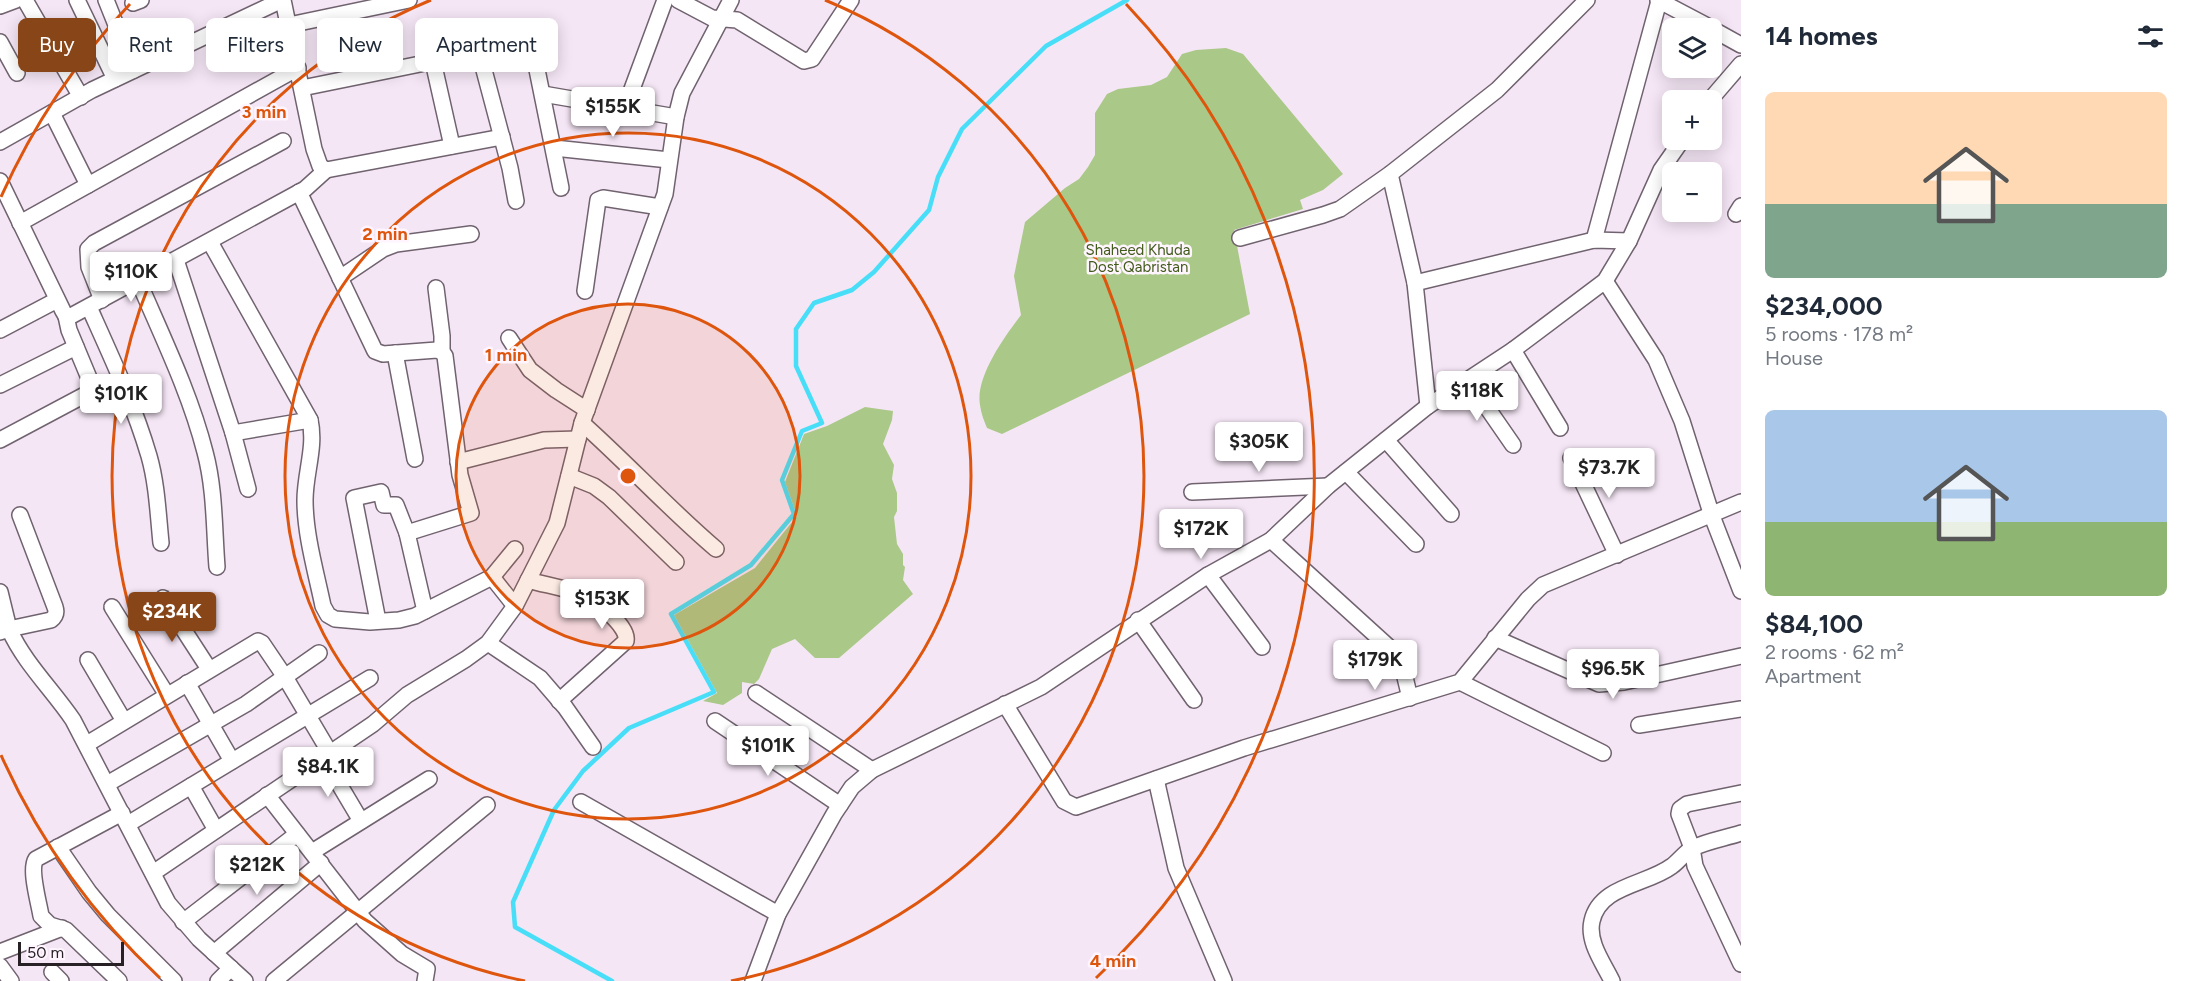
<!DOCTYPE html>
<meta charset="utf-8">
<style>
:root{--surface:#fff;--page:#f2f2f3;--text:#1f2937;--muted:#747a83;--accent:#884517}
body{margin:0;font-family:Figtree,sans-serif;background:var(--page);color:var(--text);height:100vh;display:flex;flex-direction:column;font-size:22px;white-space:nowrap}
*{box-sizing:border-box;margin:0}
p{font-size:20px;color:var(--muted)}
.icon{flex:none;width:33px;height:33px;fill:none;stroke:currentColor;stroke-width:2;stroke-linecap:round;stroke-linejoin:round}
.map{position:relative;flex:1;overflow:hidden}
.panel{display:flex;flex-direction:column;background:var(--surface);width:450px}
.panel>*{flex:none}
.banner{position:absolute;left:18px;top:18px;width:570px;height:54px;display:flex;gap:12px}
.fabs{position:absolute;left:1662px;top:18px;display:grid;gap:12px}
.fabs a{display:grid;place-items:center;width:60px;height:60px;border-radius:9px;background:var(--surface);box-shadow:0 3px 15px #0003;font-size:30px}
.scale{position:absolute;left:18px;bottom:15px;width:106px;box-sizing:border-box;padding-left:6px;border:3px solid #272126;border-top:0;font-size:16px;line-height:21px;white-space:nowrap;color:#272126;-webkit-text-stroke:4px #fff5ff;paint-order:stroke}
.price{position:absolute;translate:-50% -51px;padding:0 14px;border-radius:6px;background:#fff;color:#222;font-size:20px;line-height:39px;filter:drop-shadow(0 2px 3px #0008)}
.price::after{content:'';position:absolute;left:50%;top:36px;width:18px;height:14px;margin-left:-9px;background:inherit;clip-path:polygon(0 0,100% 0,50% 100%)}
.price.on{background:var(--accent);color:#fff}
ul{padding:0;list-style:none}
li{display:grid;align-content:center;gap:12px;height:318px;padding:0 24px}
li span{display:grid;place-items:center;height:186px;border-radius:9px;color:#555}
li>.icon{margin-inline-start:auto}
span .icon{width:108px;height:108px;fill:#fffc;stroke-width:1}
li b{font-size:26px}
h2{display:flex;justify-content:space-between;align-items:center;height:72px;padding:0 24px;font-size:26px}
.chip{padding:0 21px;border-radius:9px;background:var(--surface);box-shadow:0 3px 15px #0003;font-size:21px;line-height:54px}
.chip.on{background:var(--accent);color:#fff}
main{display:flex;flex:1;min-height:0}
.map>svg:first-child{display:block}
.green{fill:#aac887}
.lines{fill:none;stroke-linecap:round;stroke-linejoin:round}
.stream{stroke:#48def8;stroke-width:4.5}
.street-casing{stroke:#70636f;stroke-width:18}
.street{stroke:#fff;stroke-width:15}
.ring{fill:none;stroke:#de560d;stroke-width:3}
.labels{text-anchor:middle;stroke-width:5;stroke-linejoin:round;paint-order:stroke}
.park-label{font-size:15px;fill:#425b1c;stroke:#fff5ff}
.centre{fill:#de560d;stroke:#fff5ff;stroke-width:3}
.ring-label{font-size:18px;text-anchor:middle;font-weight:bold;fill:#de560d;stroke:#fff5ff;stroke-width:5;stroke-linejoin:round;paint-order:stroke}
</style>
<main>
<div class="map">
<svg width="1741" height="981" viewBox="0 0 1741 981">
<rect width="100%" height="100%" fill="#f5e6f5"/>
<!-- green -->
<g class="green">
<path d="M1226,48L1243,54L1343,174L1323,190L1300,200L1303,209L1234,230L1250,314L1002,434L987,428C984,421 981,413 980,405C975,377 1005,336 1021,315L1014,276L1025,222L1065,188L1079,179L1088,167L1095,155V113L1107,94L1118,89L1151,85L1167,77L1182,54L1196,50Z"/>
<path d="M865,407L893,411L892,420L883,444L894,465L892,479L897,493V511L894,517L897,544L903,554V565L905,567L903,580L913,594L839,658H815L795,639L772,649L759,679L754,684L742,682V693L723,705L703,701L717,693L674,615L755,568L797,516L785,482L804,434L827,426Z"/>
</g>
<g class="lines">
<!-- stream -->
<path class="stream" d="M612,981L515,927L513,902L554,810L583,771L629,728L714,692L671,614L751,565L794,514L782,480L802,431L822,423L796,366V329L814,303L852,290L874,272L929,210L938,177L962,129L1046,46L1127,0"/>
<defs>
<g id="street">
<path d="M25,0L81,97"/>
<path d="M77,0L115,79"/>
<path d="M106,0L134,70"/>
<path d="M283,0L314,149L320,166L326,170L502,137"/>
<path d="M678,0L712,18L737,20L804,61L812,59L851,0"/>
<path d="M1658,0L1711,28"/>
<path d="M133,3L141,0"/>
<path d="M0,6L16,0"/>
<path d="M289,25L409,0"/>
<path d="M1712,29L1741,45"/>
<path d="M0,42L17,73"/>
<path d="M532,45L561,188"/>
<path d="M432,63L473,52H478L480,55L510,168L516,201"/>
<path d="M302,88L430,62L434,66L452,146"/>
<path d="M543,94L676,117"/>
<path d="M1710,100L1741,64"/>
<path d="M625,108L665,0"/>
<path d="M52,113L88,185"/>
<path d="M0,142L92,90L282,0"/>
<path d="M554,148L669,160"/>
<path d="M1390,174L1415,283L1428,406"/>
<path d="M0,181L63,311L66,316H71L305,189L326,170"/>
<path d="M299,192L375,351L383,354L437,350L442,352L445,356L460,475L471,513L407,533L425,611"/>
<path d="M1736,214L1741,206"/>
<path d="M20,223L298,68"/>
<path d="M1240,238L1323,215L1340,209L1390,174L1497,90L1587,0"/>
<path d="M1594,240L1659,1"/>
<path d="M210,242L310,420C316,447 305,473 305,500C305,535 316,572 323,606L328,615L335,619L370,622L399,620L415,616L492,577L515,549"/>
<path d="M176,260L233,433L248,489"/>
<path d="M340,278L383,249L396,244L471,234"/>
<path d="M138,280C162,336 190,393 205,452C215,489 214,529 217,567"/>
<path d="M1605,281L1656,360L1682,421L1712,516L1741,591"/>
<path d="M1415,283L1594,240L1629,241"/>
<path d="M436,288L442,336V352"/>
<path d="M585,291L598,200L603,198L660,207"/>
<path d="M102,300L89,267L88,249L94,243L283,141"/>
<path d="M89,307C111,356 134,405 149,456C157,484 158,514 161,543"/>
<path d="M0,330L57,300"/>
<path d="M509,338L530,370L556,390L587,410"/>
<path d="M1513,350L1560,428"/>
<path d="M395,353L415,459"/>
<path d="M1468,380L1513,445"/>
<path d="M0,385L76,347"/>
<path d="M582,423C628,464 669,509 716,549"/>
<path d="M233,433L310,420"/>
<path d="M0,440L94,390L69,330L66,316"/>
<path d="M1386,440L1451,514"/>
<path d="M1571,458L1617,555"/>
<path d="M458,462L544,440L578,439"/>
<path d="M1346,472L1416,544"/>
<path d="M569,476L594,486L609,497L676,562"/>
<path d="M1192,492L1328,486"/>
<path d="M1271,540L1392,650L1403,669L1410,698"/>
<path d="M1208,575L1262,647"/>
<path d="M492,577L515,606"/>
<path d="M528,580C545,585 566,588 583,595C596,601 629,626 626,641L559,701"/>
<path d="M0,592L9,629L51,620C56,616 57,613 55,607L20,515"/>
<path d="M163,598L209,669"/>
<path d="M112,607L167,695"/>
<path d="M1138,620L1194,700"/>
<path d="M378,621L354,498L381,492L384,505H396L407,533"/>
<path d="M0,632L9,629C25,664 52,689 73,720L168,903L199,939L245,981"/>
<path d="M1495,638L1599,684L1624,682L1741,656"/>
<path d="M488,643L540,678L565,707L593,747"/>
<path d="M88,660L124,721"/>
<path d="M1460,682L1603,753"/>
<path d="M187,683L232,761"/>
<path d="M756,693L872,770"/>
<path d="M1005,704L1064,801L1076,807L1244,748L1460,682L1528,599L1543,585L1741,502"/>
<path d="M715,721L840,805"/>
<path d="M1639,725L1741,709"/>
<path d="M87,744L258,641L262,643L285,677L330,753"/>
<path d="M323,757L361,821"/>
<path d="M1156,779L1176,868L1224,981"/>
<path d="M107,784L246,704L319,653"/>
<path d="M191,786L216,830"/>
<path d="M1741,793L1687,804L1680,809L1679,814L1692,848L1695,866L1741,964"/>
<path d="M267,795L365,921L402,954L427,969L425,981"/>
<path d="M581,802L778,914"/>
<path d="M128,824L370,678"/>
<path d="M58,847L89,892L108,915L174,981"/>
<path d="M312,852L429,779"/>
<path d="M153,873L373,724L407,695L466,659L488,643L515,606L557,523L582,423L665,194L676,117L682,93L731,0"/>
<path d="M183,922L297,834"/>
<path d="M0,952L62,928"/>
<path d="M214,953L321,863"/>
<path d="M0,966L11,981"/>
<path d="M52,972L61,981"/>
<path d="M119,981L66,930L50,925L41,916C39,903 29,869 36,859L122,813"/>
<path d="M218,981L231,968"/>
<path d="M274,981L487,805"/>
<path d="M753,981L778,914L834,814L852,787L872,770L1041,687L1208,575L1271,540L1328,486L1428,406L1513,350L1605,281L1629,241L1661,170L1682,140"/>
<path d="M1612,981C1604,964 1587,942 1592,921C1600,885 1647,885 1672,866C1679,861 1685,852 1693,848C1707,841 1726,838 1741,833"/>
</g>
</defs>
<!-- street casing -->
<use href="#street" class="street-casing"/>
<!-- street -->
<use href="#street" class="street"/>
</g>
<!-- distance rings -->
<circle cx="628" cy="476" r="172" fill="#de560d" fill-opacity=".12"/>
<g class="ring">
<circle cx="628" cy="476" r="172"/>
<circle cx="628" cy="476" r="343"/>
<path d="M525 981A515 515 0 0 1 431 0M825 0A515 515 0 0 1 731 981"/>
<path d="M160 978A686 686 0 0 1 1 755M1 197A686 686 0 0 1 130 4M1126 4A686 686 0 0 1 1096 978"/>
</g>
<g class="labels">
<!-- park labels -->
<g class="park-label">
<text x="1138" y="255">Shaheed Khuda<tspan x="1138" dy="17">Dost Qabristan</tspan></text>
</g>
</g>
<circle cx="628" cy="476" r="9" class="centre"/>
<g class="ring-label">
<text x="264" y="118">3 min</text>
<text x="385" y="240">2 min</text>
<text x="506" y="361">1 min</text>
<text x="1113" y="967">4 min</text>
</g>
</svg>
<div class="fabs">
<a><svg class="icon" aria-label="layers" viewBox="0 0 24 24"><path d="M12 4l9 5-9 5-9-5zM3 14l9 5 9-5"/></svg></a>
<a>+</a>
<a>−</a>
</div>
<div class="scale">50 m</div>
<b class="price" style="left:613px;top:138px">$155K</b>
<b class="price" style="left:131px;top:303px">$110K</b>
<b class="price" style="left:1477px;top:422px">$118K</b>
<b class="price" style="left:121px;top:425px">$101K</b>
<b class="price" style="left:1259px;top:473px">$305K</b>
<b class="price" style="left:1609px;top:499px">$73.7K</b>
<b class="price" style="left:1201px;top:560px">$172K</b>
<b class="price" style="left:602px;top:630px">$153K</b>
<b class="price on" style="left:172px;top:643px">$234K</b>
<b class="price" style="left:1375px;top:691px">$179K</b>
<b class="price" style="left:1613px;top:700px">$96.5K</b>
<b class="price" style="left:768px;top:777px">$101K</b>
<b class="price" style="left:328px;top:798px">$84.1K</b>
<b class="price" style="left:257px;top:896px">$212K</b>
<div class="banner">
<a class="chip on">Buy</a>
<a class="chip">Rent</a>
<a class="chip">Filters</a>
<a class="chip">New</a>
<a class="chip">Apartment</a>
</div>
</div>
<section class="panel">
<h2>14 homes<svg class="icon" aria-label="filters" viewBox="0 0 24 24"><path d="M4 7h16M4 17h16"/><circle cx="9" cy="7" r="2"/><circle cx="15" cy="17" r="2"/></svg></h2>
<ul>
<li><span style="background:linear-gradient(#ffd9b3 60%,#7fa58c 0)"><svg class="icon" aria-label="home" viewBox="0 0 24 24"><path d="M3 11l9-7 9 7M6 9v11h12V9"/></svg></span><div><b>$234,000</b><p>5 rooms · 178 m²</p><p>House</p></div></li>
<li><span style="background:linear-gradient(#a9c7e8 60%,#8fb573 0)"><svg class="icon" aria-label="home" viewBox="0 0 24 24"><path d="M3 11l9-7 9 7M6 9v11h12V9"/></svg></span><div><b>$84,100</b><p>2 rooms · 62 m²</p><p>Apartment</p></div></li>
</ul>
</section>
</main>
